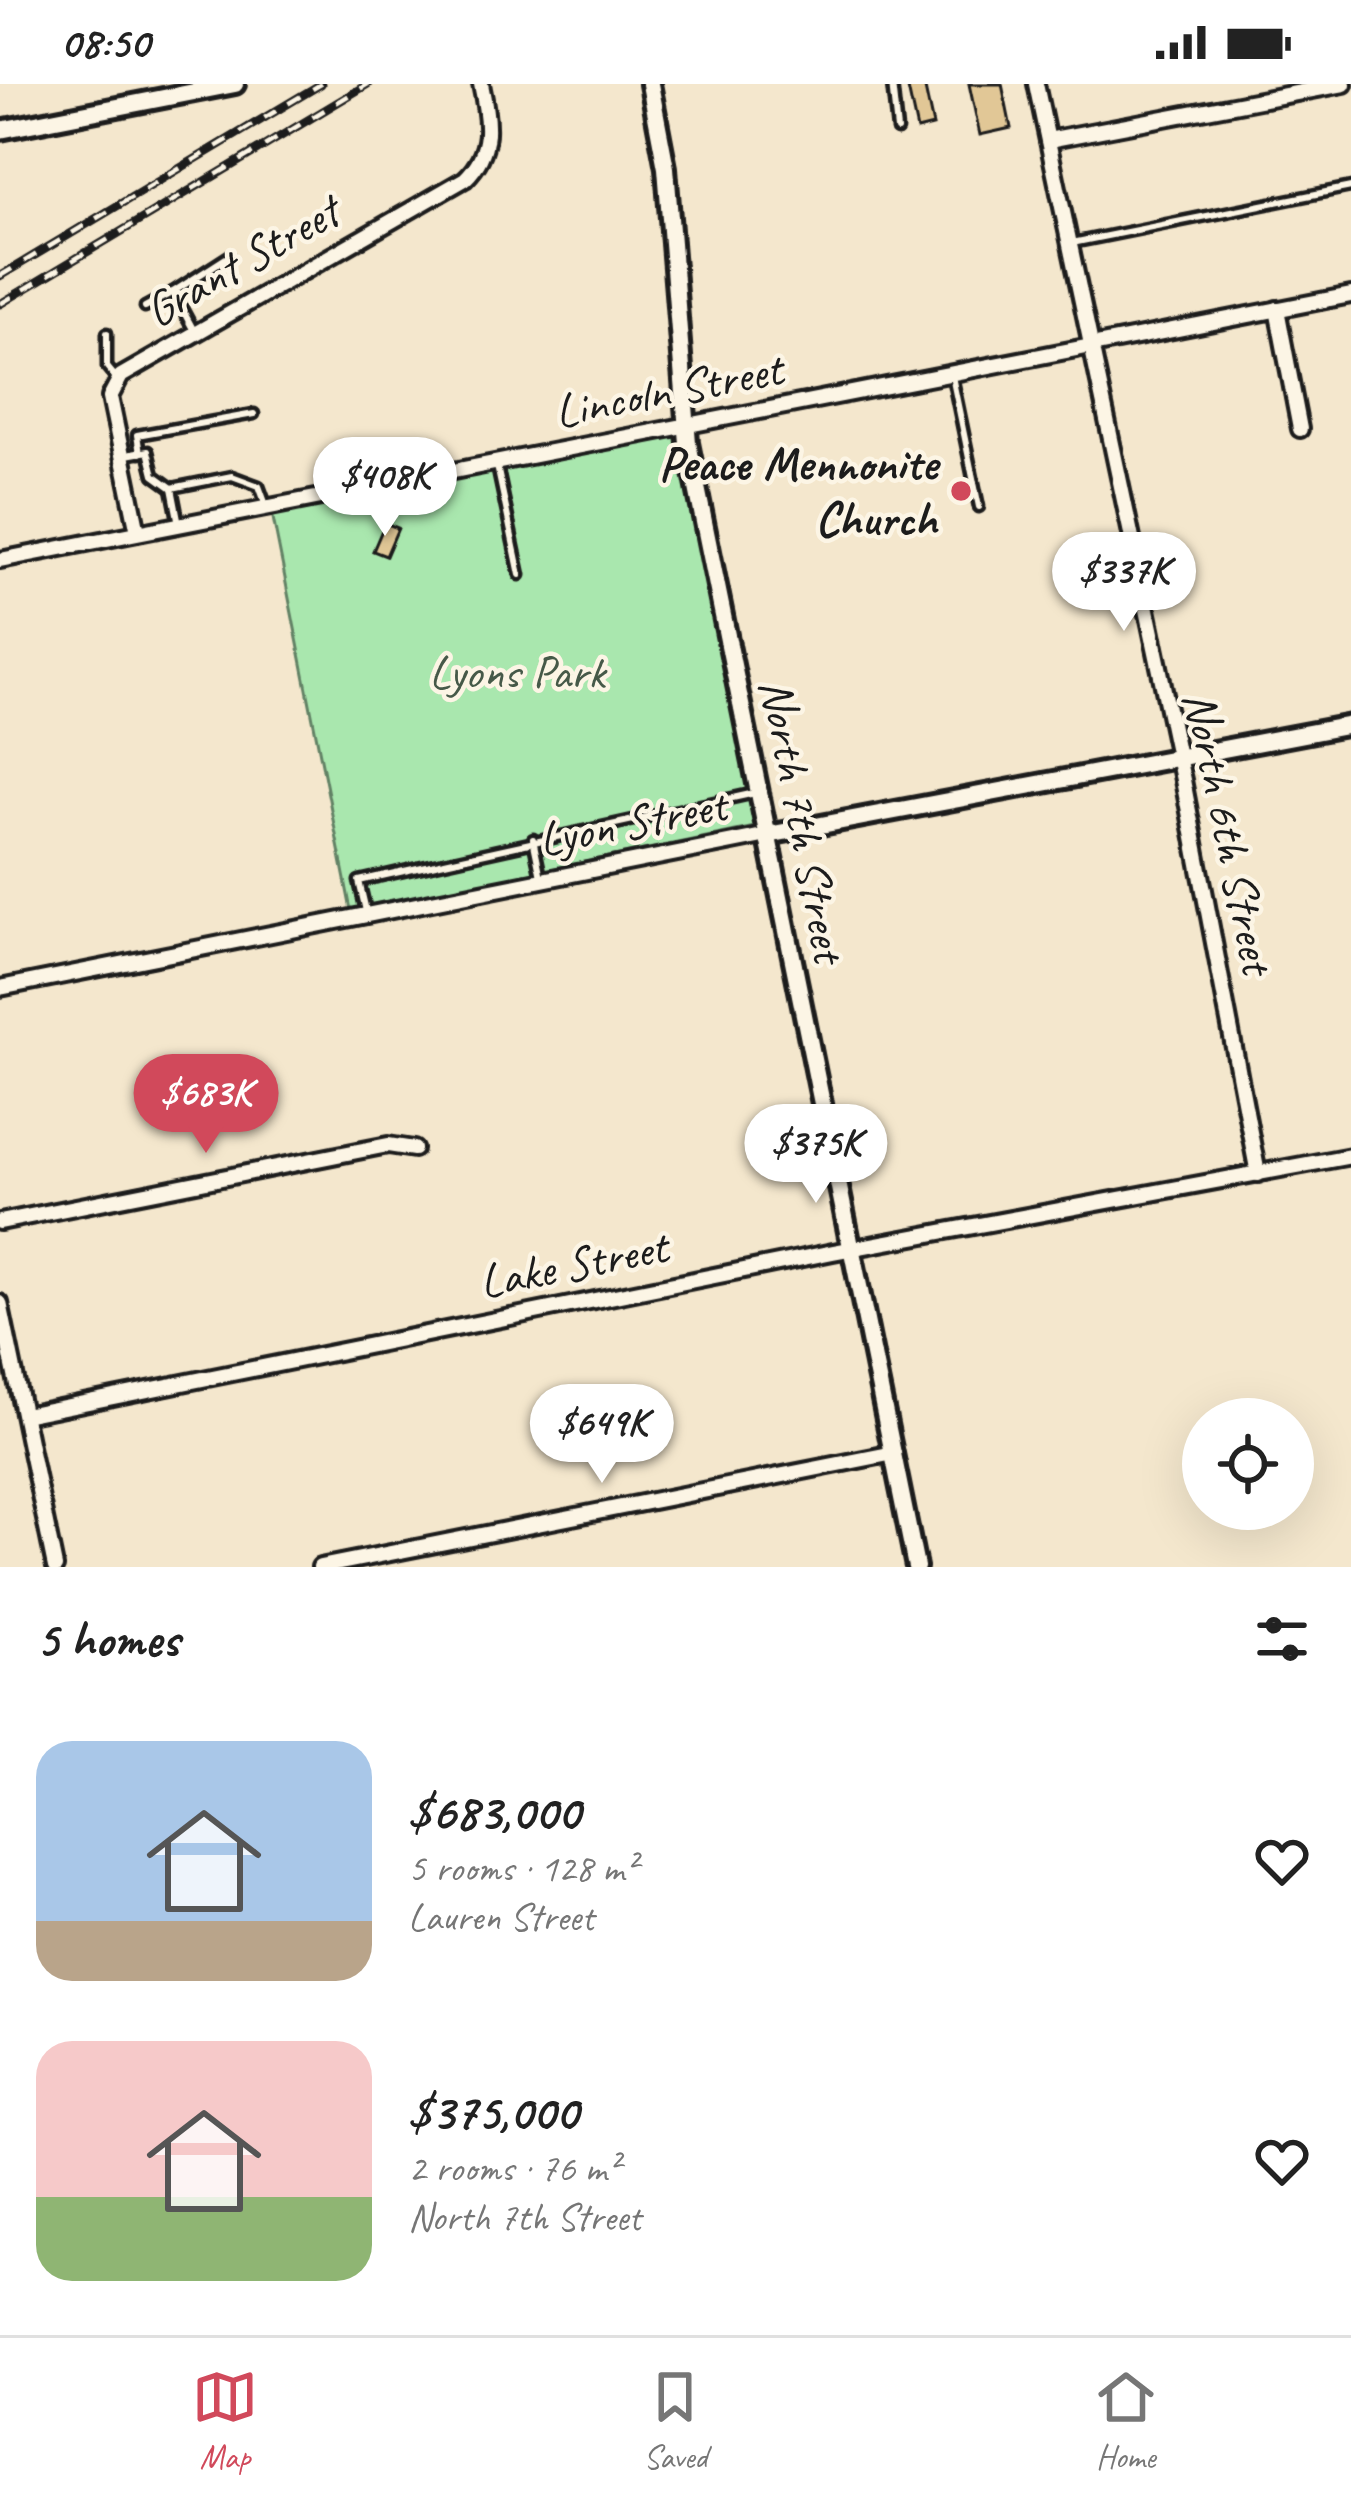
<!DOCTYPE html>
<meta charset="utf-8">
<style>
:root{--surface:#fff;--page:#f6f6f6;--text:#222;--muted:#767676;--line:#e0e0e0;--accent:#d1495b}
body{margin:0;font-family:Caveat,sans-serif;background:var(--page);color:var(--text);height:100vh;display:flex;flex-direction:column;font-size:45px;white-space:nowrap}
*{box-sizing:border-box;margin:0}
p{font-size:39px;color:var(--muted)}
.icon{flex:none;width:66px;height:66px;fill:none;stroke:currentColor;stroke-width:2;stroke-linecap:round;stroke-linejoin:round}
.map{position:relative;height:1483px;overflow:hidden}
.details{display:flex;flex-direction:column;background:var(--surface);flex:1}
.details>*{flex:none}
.tools{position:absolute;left:1182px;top:1314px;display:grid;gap:24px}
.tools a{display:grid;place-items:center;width:132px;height:132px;border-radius:50%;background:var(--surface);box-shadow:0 12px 48px #0002;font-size:60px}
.price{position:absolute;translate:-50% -102px;padding:0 27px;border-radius:42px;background:#fff;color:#222;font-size:39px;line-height:78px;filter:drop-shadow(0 3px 6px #0008)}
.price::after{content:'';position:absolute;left:50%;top:72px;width:36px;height:27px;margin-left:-18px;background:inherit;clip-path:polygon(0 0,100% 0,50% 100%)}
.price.active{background:var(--accent);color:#fff}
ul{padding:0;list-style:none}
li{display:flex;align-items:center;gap:36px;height:300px;padding:0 36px}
li span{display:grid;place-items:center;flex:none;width:336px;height:240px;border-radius:36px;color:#555}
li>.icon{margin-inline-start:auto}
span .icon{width:144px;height:144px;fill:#fffc;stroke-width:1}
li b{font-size:51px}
h2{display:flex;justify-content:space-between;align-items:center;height:144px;padding:0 36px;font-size:51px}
.status{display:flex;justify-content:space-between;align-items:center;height:84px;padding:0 60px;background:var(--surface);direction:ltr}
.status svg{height:33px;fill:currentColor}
.dock{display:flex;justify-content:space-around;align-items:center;height:168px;border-top:3px solid var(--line);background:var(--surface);font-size:33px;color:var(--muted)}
.dock a{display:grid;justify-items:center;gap:6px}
.dock .active{color:var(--accent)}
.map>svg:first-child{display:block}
.green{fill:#a9e7ae;stroke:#628265;stroke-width:3}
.building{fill:#e1c796;stroke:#1c1c1c;stroke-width:3}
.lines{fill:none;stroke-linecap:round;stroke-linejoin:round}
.service-casing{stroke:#1c1c1c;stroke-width:15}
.minor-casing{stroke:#1c1c1c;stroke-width:22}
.tertiary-casing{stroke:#1c1c1c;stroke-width:26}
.service{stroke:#fcf5e5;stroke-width:6}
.minor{stroke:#fcf5e5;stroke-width:14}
.tertiary{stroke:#fcf5e5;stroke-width:16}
.rail-casing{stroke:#1c1c1c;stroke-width:9}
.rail{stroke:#fcf5e5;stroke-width:4.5;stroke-dasharray:14;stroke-linecap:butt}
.poi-dot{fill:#d1495b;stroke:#fcf5e5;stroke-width:4.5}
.labels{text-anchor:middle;stroke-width:9;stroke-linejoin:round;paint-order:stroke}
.street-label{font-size:48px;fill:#1c1c1c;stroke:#fcf5e5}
.poi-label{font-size:48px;font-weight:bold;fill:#1c1c1c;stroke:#fcf5e5;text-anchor:end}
.park-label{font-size:48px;fill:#465948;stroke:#fcf5e5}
</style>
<div class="status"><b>08:50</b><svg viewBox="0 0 49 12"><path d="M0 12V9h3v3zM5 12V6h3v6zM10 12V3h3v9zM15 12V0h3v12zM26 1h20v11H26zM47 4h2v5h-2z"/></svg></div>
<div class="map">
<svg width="1351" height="1483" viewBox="0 0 1351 1483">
<rect width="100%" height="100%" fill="#f4e7cd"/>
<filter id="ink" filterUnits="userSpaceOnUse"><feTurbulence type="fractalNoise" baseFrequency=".00833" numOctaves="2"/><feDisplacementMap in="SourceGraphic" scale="24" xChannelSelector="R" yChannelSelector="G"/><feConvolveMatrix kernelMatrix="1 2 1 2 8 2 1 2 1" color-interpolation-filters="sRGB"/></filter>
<g filter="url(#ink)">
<!-- green -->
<path class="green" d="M658,352H673L681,357L755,743L351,826L272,429Z"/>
<!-- building -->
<g class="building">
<path d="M907,0H924L933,42L917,46Z"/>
<path d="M969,0H1002L1011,44L980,51Z"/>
<path d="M385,439L398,444L386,472L373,467Z"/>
</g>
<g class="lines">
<defs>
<g id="service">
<path d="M892,0L897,46"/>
<path d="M1072,159L1351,103"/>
<path d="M173,208L229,172"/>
<path d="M145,223L173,208L194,247"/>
<path d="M107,249V283L116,294"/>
<path d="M952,292L979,423"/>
<path d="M140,369L137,351L254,330"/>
<path d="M121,372L148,367L154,391L172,404"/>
<path d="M497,382L520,491"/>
<path d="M179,440L172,404L232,392L259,402L266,421"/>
<path d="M533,755L541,793"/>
<path d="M366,827L359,797L755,709"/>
</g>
<g id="minor">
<path d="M1036,0L1183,696L1258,1090"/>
<path d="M1048,56L1344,0"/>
<path d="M1277,225L1300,345"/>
<path d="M138,448L110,313L121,292L465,95C494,67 489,37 481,0"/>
<path d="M0,476L1351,211"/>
<path d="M0,904L768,751"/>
<path d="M0,1138L388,1061L414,1065"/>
<path d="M0,1219L55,1483"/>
<path d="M24,1331L833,1168L1351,1072"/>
<path d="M320,1483L894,1369"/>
</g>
<g id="tertiary">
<path d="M650,0L666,84L688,359L916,1483"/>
<path d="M0,46L235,0"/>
<path d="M768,751L1351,641"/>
</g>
</defs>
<!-- service casing -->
<use href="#service" class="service-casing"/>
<!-- minor casing -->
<use href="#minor" class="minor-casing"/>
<!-- tertiary casing -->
<use href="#tertiary" class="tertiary-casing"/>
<!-- service -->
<use href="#service" class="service"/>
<!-- minor -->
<use href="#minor" class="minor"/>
<!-- tertiary -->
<use href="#tertiary" class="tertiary"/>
<defs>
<g id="rail">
<path d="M0,192L321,0"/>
<path d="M0,220L368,0"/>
</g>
</defs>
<!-- rail casing -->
<use href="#rail" class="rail-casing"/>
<!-- rail -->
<use href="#rail" class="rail"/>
</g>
</g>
<!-- markers -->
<circle class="poi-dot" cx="961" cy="407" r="12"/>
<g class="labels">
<!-- street labels -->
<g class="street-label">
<text transform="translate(241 176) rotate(-30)" y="17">Grant Street</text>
<text transform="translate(668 305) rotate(-11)" y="17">Lincoln Street</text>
<text transform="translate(804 736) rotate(79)" y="17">North 7th Street</text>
<text transform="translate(632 737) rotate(-11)" y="17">Lyon Street</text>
<text transform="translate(1230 748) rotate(78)" y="17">North 6th Street</text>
<text transform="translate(573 1179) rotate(-11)" y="17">Lake Street</text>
</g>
<!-- poi labels -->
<g class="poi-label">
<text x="937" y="396">Peace Mennonite<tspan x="937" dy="55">Church</tspan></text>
</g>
<!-- park labels -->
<g class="park-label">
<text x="517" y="604">Lyons Park</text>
</g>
</g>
</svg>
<div class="tools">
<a><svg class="icon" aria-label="locate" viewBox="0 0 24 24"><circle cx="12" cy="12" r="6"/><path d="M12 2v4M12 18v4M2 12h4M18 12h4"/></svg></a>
</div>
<b class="price" style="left:385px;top:455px">$408K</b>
<b class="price" style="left:1124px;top:550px">$337K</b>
<b class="price active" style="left:206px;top:1072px">$683K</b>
<b class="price" style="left:816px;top:1122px">$375K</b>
<b class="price" style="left:602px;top:1402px">$649K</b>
</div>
<section class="details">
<h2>5 homes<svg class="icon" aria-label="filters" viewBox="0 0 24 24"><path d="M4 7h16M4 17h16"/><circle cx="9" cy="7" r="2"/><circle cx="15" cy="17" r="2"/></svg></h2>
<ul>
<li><span style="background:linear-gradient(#a9c7e8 75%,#b9a48a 0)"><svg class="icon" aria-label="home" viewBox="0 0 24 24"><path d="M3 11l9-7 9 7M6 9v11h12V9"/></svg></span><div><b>$683,000</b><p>5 rooms · 128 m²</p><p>Lauren Street</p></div><svg class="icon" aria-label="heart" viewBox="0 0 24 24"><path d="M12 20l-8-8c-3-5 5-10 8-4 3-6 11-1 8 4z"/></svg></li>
<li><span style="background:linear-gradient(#f6c9c9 65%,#8fb573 0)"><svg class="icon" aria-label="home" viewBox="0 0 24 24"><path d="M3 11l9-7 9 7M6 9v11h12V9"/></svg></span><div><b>$375,000</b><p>2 rooms · 76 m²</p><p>North 7th Street</p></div><svg class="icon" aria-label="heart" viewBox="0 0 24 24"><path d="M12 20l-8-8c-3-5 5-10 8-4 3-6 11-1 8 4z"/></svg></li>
</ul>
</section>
<nav class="dock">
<a class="active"><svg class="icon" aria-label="map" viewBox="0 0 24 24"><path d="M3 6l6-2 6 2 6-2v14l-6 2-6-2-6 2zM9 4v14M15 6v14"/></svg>Map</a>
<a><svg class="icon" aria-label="saved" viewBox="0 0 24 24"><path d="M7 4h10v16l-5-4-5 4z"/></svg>Saved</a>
<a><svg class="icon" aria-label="home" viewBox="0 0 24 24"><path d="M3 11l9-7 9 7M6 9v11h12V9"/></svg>Home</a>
</nav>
